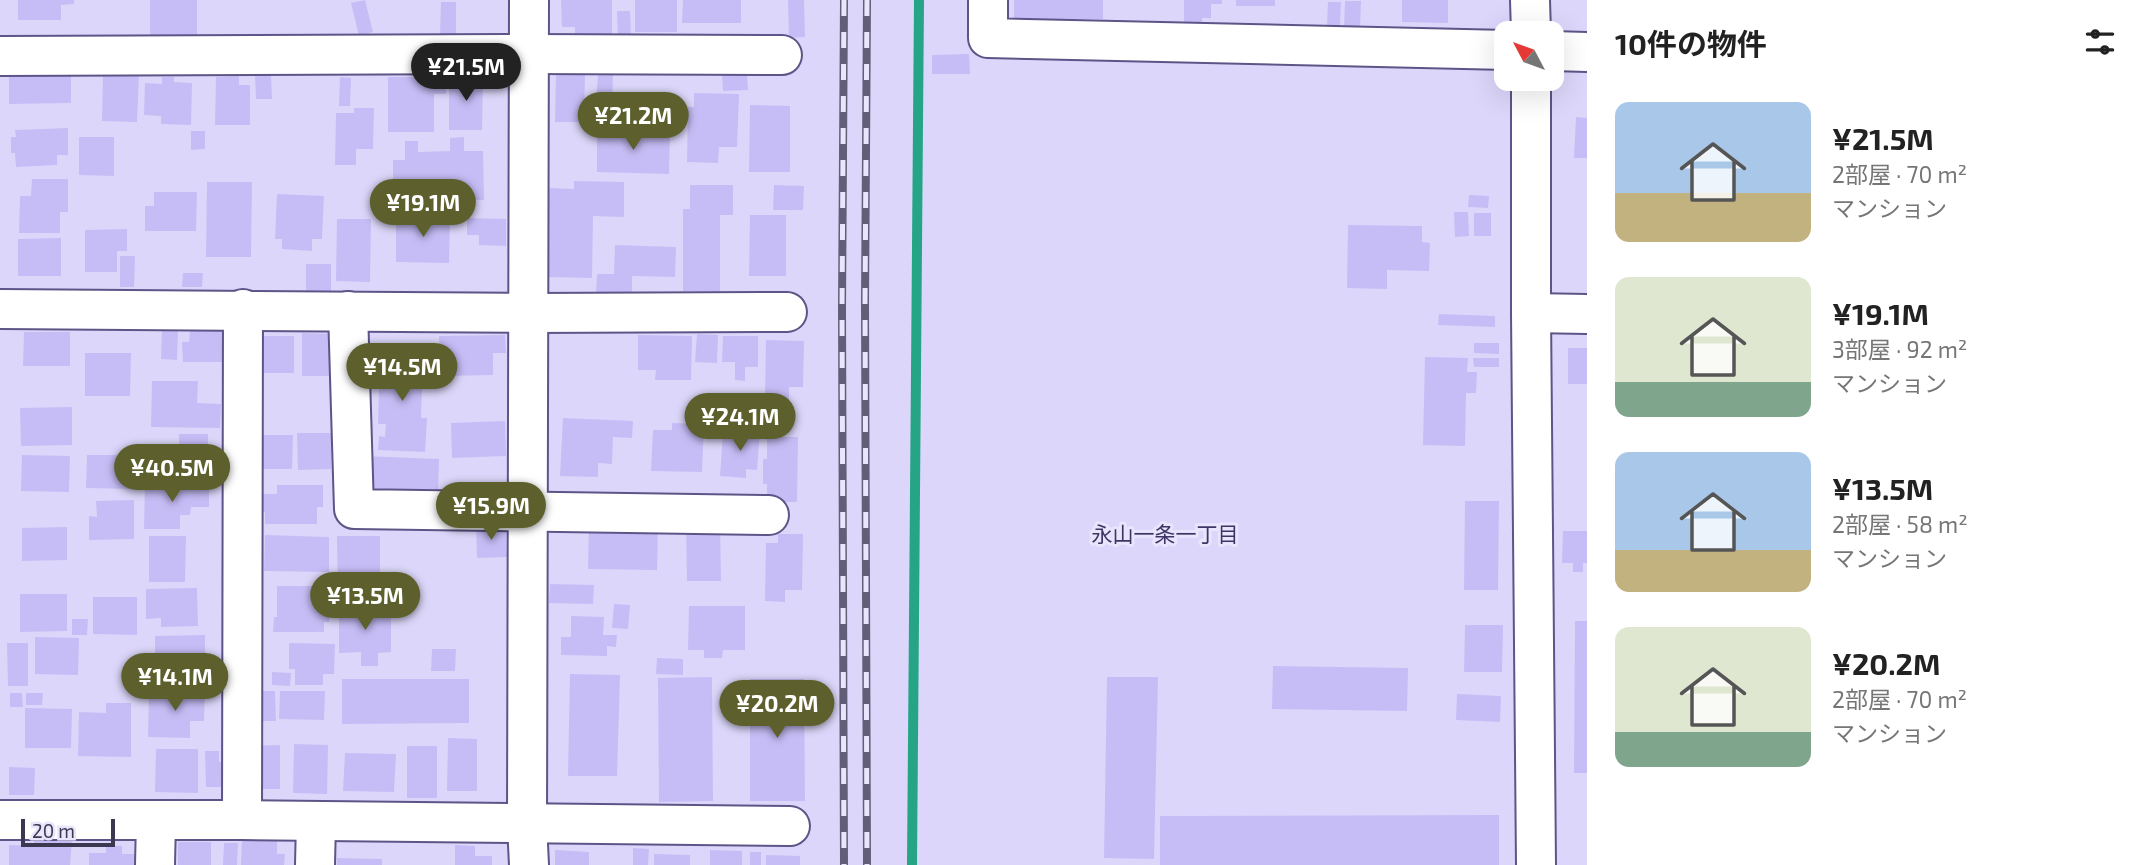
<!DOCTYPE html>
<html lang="ja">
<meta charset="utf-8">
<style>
:root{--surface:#fff;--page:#f6f6f6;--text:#222;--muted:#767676;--accent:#5d602d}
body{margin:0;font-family:"Exo 2","Noto Sans JP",sans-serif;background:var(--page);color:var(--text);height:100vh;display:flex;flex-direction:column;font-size:26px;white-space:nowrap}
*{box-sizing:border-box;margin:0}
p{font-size:23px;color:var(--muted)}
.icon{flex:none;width:38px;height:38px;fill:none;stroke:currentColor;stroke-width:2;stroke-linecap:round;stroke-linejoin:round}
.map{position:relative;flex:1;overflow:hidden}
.panel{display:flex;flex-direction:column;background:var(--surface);width:560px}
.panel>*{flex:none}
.needle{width:46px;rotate:311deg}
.tools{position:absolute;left:1494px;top:21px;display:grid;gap:14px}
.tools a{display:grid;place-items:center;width:70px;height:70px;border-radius:14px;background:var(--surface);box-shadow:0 7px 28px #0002;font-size:35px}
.scale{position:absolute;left:21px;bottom:18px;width:94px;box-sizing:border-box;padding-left:7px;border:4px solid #3c384f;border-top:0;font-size:19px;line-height:24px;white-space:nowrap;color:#3c384f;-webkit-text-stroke:5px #e9e5fd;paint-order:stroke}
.price{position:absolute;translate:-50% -60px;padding:0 16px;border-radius:24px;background:var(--accent);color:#fff;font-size:23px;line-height:46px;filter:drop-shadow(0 2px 4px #0008)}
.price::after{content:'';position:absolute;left:50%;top:42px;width:21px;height:16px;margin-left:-10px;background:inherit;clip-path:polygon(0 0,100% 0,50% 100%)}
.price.current{background:#222;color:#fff}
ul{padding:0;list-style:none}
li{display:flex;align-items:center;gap:21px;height:175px;padding:0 28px}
li span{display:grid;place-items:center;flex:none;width:196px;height:140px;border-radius:14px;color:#555}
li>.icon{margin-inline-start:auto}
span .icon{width:84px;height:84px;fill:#fffc;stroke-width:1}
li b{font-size:30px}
h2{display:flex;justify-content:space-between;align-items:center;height:84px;padding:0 28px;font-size:30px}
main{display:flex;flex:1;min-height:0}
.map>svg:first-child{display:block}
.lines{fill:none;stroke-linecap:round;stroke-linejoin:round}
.stream{stroke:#25a586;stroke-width:10}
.building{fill:#c6bdf6}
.minor-casing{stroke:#5e5487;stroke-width:42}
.minor{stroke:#fff;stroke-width:38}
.rail-casing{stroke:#635e78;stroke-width:8}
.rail{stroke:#e9e5fd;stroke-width:5;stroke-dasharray:16;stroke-linecap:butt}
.labels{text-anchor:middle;stroke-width:6;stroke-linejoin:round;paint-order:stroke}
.neighbourhood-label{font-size:21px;fill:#3f3564;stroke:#e9e5fd}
</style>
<main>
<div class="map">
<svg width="1587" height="865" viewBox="0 0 1587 865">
<rect width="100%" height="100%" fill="#dcd7fa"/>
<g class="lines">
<!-- stream -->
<path class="stream" d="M912,865L919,0"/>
</g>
<!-- building -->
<g class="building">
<path d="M18,0H74V4L61,5V20H18Z"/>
<rect x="150" y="0" width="47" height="35"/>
<path d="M365,0L373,32L359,36L351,3Z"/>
<path d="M561,0H612V37H575V27H562Z"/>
<rect x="635" y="0" width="42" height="32"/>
<path d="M683,0H741V23H682Z"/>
<path d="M788,0H804L805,37L789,38Z"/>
<path d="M1014,0H1103V19H1070V28L1046,29V19H1014Z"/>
<path d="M1184,0H1222V4H1211V18H1202V30H1184Z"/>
<rect x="1236" y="0" width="39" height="6"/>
<path d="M1402,0H1448V23L1402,22Z"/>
<path d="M1345,1H1361L1360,28H1344Z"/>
<path d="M441,2H456V35H440Z"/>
<path d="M1328,2H1341L1340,26H1327Z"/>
<path d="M617,11H630L631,36L618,37Z"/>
<path d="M969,54L970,74H932V55Z"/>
<path d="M71,72V103L9,104V73Z"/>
<path d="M103,73L139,74L137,122L102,121Z"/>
<path d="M556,73H585L584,122H555Z"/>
<path d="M747,73L748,90L723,91L722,74Z"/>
<path d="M255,75H271L272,99H256Z"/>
<path d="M598,75H613L612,103L596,102Z"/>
<path d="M239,76V85H250V125H215L216,77Z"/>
<path d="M449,76H483L482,130H449Z"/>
<path d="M162,77H174V82L192,83L191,125L161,124V116L144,115L145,83L162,84Z"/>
<path d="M340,77L351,78L350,106H339Z"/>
<path d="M388,77H446V94H434V132H388Z"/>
<path d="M694,93L739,94L737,147H719L718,163L687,162L688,107H694Z"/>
<path d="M750,105L790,106V172H749Z"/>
<path d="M354,108H374L373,149H356V165H335L336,113H354Z"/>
<path d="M1576,117L1587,118V158H1574Z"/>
<path d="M68,128V155H57V165L16,167L15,153H11V137H16L15,130Z"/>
<path d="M597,130L670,131L669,174L597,172Z"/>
<path d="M191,131H205V149L191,150Z"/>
<path d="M79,137H114V176L79,175Z"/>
<path d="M464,137V151H483L484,200L393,201V160H405V141H418V152L450,151V138Z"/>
<path d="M32,179H68V212H60V233H19L20,196H31Z"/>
<path d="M574,181L624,182V217L593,216L592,278L548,277L549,188L574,189Z"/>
<path d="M207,182H252L251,257H206Z"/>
<path d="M690,185H733V215H720V291H683V209H690Z"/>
<path d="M774,185L804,186L803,210H773Z"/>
<path d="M154,192H197L196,231H145V206H154Z"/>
<path d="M277,194L324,196L322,239H312V251L282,249V239H275Z"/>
<path d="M1469,195L1489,196L1488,208L1468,207Z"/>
<path d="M1454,212H1468L1469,236L1455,237Z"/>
<rect x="1474" y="213" width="17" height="23"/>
<path d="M411,214L450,215L449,263L396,262V220H411Z"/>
<path d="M750,215H786V276H749Z"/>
<path d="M467,218L506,219V246L479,245V235H467Z"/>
<path d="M337,219H371L370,282L336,281Z"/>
<path d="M1348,225L1422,226V242L1430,243L1429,271L1387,270V289L1347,288Z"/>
<path d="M127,229V251H117V272H85V230Z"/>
<path d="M61,238V276H18V239Z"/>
<path d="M615,245L676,247L675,277L632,276V296L596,294L597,274H614Z"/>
<path d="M120,256H135L134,287H120Z"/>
<rect x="306" y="264" width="25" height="27"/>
<path d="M183,273H203L202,287H182Z"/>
<path d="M1439,314L1495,316V327L1438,325Z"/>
<path d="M229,328V362H183L182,342H189L190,329Z"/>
<path d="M162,330H178L177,360L161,359Z"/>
<path d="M24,332H70V366H23Z"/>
<path d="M302,333L333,334V376H302Z"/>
<path d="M697,334L718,335L717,363L695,362Z"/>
<path d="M505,335L506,353H493V375L440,376L439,336Z"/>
<path d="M638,335L692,336L691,380H655L656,370H638Z"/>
<rect x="260" y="336" width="34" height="37"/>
<path d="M723,336H758V367H745V381L735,380V362H722Z"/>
<path d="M766,340L804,341L803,387H789V401H765Z"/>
<path d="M1474,343H1499V354L1474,353Z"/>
<rect x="1568" y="348" width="19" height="36"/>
<path d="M85,353H131L130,396H85Z"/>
<path d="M380,353L423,354L421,418H427L425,452L378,450L379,436L385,437L386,424H378Z"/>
<path d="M1425,357L1468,358L1467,372H1477L1476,393H1466L1465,446L1423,445Z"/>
<path d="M1473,358H1499V367H1474Z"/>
<path d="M152,381H198L197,403L221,404L220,428L151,427Z"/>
<path d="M72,407V445L21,446L20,408Z"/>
<path d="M563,418L633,421L632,438L613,437L612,464L598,463V477L560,476Z"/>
<path d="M505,421L506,456L452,458L451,423Z"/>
<path d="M672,423L704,424L702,472L651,471L653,430H672Z"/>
<path d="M736,430L760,431L757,470L746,469V478L720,476L723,434H735Z"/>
<path d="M297,433H331V469L298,470Z"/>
<rect x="179" y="434" width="29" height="15"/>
<path d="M257,435H293L292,469H257Z"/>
<path d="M767,437H798L797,502H767V484H763V459H767Z"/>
<rect x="176" y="454" width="47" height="24"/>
<path d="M22,455L70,456L69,492L21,491Z"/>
<path d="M87,455H136V489L86,488Z"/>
<path d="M363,456L439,459L438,494L370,492Z"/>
<path d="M145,484H209V507H191L190,515H180V529H144Z"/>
<path d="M277,485H323V507H317V524H265V512H256V494H277Z"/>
<path d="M134,500V539L89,540V516L97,517L96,501Z"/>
<path d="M1465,501H1499L1498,590H1464Z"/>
<path d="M589,522L658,524L657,570L588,569Z"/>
<path d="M720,523L721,581H687L686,524Z"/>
<path d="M476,526H506L507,557L477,558Z"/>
<path d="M67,527V560L22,561V528Z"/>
<path d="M1563,531H1587V563H1583V572H1573V563H1562Z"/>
<path d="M778,534H803L802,590H785V602L765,601L766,543H778Z"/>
<path d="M265,535L329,537V572L264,571Z"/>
<path d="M149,536H186L185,582H149Z"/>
<path d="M337,536H380V583H373V600H338Z"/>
<path d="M550,584L594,585L593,604L549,603Z"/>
<path d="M277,586H329V622H324V632H273L274,617H277Z"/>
<path d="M197,588L198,626L161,627V618L146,619V589Z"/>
<path d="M20,594H67V631L20,632Z"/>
<path d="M93,597H137V635L93,634Z"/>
<path d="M614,604L630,605L628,629L612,628Z"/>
<path d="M689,606H745V650H723L722,658H704V650H688Z"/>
<path d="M339,607H391V652L378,653V666H361V652L339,653Z"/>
<path d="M571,616L604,617L603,635H617L616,647L607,646V656L561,655V637H571Z"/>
<path d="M72,619H88L87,635H72Z"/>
<path d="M1575,621H1587V773H1574Z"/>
<path d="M1465,625H1503L1502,672H1464Z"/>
<path d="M205,635V671L155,672V636Z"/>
<path d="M35,637L79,638L78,675L35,674Z"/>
<path d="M7,643H28V686H8Z"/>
<path d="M289,643L335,644L334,674H323V685H295V669H289Z"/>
<path d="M432,649H456L455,671H431Z"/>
<path d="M657,658L683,659V675L656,674Z"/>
<path d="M1273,666L1408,668L1407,711L1272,709Z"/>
<path d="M272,672L291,673L290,686L272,685Z"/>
<path d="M570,674L620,675L617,776H568Z"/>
<path d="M712,677L713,801L659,802L658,678Z"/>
<path d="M1107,677H1158L1154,859L1104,858Z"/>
<path d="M342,679H469V723L342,724Z"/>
<path d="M750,679H804L805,801H750Z"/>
<path d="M181,689H205L204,721H190V738L148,737L149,692L181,693Z"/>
<path d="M256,691H275L276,721H256Z"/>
<path d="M280,691H325L324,720L279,719Z"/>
<path d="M10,693H22L23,707H10Z"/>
<path d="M26,693H43L42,705H26Z"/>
<path d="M1457,694L1501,696L1500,722L1456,720Z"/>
<path d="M106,703H131V757L78,756L79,712L106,713Z"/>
<path d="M25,708L72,709L71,748H25Z"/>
<path d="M448,738L477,739V791H447Z"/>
<path d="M294,744L328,745L327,794L293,793Z"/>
<path d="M280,745V789H251L250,746Z"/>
<rect x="407" y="746" width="30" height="52"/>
<path d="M156,749H198V793L155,792Z"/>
<path d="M205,751H219V762L229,761L230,787H206Z"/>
<path d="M345,753L396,754L394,792L343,791Z"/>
<path d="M9,767L35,768L34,795H9Z"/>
<path d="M1499,815V865H1160V816Z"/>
<path d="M34,838L72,840L70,865H9V845L34,846Z"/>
<path d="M242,840L277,841V854H285L284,865H241Z"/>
<rect x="178" y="842" width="33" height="23"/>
<path d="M224,843H238L237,865H223Z"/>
<path d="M455,845L475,846V856H492V865H455Z"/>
<path d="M106,846H122V854H135V865H89V853H106Z"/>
<path d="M633,848L649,849L648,865H633Z"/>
<path d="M555,850L589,852V865H555Z"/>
<path d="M710,850L742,851V865H710Z"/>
<rect x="750" y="852" width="11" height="13"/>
<path d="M654,854L690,855V865H654Z"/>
<path d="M766,855L800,856V865H766Z"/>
<path d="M337,858L382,859V865H337Z"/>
</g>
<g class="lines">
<defs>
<g id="minor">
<path d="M988,0V38L1507,50"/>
<path d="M1530,0L1531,33"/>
<path d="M1552,51L1587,52"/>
<path d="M0,56L529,54L782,55"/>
<path d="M1531,79V313L1536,865"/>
<path d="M0,309L529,313L787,312"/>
<path d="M348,311L354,509L769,515"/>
<path d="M1531,313L1587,314"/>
<path d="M0,820H242L790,826"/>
<path d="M242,820L243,309"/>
<path d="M155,865L156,821"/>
<path d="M315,865L316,822"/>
<path d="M529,865L527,824L529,0"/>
</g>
</defs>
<!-- minor casing -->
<use href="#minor" class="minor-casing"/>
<!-- minor -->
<use href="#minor" class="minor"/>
<defs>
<g id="rail">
<path d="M844,0L842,309L844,865"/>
<path d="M867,0L865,303L867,865"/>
</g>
</defs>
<!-- rail casing -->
<use href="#rail" class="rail-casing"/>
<!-- rail -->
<use href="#rail" class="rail"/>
</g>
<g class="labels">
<!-- neighbourhood labels -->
<g class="neighbourhood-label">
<text x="1165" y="542">永山一条一丁目</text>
</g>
</g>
</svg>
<div class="tools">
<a><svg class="needle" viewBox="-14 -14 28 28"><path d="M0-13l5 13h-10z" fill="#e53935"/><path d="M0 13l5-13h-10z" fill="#767676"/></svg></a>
</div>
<div class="scale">20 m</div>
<b class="price current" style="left:466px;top:103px">¥21.5M</b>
<b class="price" style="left:633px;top:152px">¥21.2M</b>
<b class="price" style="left:423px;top:239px">¥19.1M</b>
<b class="price" style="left:402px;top:403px">¥14.5M</b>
<b class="price" style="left:740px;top:453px">¥24.1M</b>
<b class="price" style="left:172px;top:504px">¥40.5M</b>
<b class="price" style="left:491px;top:542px">¥15.9M</b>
<b class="price" style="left:365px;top:632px">¥13.5M</b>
<b class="price" style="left:175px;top:713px">¥14.1M</b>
<b class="price" style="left:777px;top:740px">¥20.2M</b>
</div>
<section class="panel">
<h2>10件の物件<svg class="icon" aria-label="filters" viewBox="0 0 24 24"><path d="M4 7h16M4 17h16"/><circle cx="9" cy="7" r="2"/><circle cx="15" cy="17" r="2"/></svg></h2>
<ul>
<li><span style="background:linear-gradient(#a9c7e8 65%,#c2b280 0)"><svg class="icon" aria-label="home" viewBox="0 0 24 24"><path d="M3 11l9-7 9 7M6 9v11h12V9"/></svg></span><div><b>¥21.5M</b><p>2部屋 · 70 m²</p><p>マンション</p></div></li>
<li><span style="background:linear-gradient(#dfe7d0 75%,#7fa58c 0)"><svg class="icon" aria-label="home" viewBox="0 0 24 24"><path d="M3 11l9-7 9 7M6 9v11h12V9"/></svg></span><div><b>¥19.1M</b><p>3部屋 · 92 m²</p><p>マンション</p></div></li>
<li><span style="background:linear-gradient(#a9c7e8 70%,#c2b280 0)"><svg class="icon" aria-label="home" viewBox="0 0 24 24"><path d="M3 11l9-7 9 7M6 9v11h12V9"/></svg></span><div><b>¥13.5M</b><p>2部屋 · 58 m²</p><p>マンション</p></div></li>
<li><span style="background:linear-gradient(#dfe7d0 75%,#7fa58c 0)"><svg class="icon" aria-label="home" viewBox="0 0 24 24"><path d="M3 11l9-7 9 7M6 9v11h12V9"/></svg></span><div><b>¥20.2M</b><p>2部屋 · 70 m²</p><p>マンション</p></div></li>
</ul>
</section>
</main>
